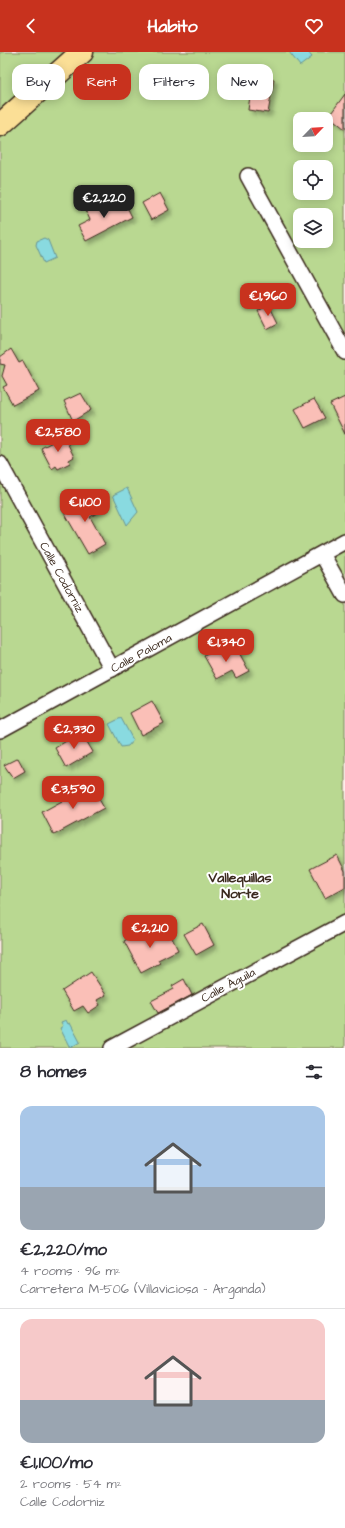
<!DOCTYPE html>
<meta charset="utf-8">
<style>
:root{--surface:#fff;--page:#f2f2f3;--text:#2b2b33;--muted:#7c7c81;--line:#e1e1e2;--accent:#c8321e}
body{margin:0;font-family:"Architects Daughter",sans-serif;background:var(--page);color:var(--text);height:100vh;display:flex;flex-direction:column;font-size:15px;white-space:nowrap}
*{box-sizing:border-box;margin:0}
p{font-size:13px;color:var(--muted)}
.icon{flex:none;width:22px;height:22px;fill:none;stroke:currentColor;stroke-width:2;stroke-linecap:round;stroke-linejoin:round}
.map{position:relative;height:996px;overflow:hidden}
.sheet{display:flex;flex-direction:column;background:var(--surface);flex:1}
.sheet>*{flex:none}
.hud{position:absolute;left:12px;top:12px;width:321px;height:36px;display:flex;gap:8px}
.needle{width:26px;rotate:65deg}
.controls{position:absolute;left:293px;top:60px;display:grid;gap:8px}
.controls a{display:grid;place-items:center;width:40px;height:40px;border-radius:8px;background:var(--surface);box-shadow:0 2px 10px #0003;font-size:20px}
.price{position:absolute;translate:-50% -34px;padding:0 9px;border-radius:8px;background:var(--accent);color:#fff;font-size:13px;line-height:26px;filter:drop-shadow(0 1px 2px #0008)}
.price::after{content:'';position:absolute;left:50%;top:24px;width:12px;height:9px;margin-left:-6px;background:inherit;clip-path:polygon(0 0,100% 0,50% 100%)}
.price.current{background:#222;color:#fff}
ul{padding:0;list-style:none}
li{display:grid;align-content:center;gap:8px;height:212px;padding:0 20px}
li+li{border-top:1px solid var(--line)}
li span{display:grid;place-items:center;height:124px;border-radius:12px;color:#555}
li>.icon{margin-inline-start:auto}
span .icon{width:72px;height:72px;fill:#fffc;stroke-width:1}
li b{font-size:17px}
h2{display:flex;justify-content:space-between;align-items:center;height:48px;padding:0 20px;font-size:17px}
.pill{padding:0 14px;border-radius:12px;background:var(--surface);box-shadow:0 2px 10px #0003;font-size:14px;line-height:36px}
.pill.current{background:var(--accent);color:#fff}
header{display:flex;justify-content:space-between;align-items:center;height:52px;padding:0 20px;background:var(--accent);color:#fff;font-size:18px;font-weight:700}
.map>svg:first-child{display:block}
.green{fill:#b9d891;stroke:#7a8158;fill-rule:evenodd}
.water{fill:#89dae0;stroke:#6a9492}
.building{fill:#fabfb7;stroke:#3b2a1e;filter:url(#shadow)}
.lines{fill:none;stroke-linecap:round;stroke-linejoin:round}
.minor-casing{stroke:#3b2a1e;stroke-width:18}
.primary-casing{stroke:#3b2a1e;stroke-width:25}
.minor{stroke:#fff;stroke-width:15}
.primary{stroke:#fbdf96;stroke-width:22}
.labels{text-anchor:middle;stroke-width:4;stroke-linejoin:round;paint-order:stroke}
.street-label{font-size:12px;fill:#3b2a1e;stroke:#fff}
.quarter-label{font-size:14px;font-weight:bold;fill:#3b2a1e;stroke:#fff}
</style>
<header><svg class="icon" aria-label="back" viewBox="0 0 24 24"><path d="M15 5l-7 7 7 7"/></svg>Habito<svg class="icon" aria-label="heart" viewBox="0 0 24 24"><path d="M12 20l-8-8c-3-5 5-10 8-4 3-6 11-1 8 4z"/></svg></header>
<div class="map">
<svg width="345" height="996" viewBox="0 0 345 996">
<defs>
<filter id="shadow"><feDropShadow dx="3.5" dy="3.5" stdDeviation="2" flood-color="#0004"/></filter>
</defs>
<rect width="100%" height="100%" fill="#feece9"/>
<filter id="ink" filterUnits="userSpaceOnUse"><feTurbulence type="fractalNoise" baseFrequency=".025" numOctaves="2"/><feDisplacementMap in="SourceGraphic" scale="8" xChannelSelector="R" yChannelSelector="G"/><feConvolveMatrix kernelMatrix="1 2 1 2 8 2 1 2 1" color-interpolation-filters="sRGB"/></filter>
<g filter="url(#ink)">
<!-- green -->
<path class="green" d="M0,0H345V996H0ZM300,67H326V93H300ZM300,115H326V141H300ZM300,163H326V189H300Z"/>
<!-- water -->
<g class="water">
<path d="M289,0H308L312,5L300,14Z"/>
<path d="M44,186L48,188L55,206L44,211L36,193L37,189Z"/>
<path d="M127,436L138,460L127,473L113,443Z"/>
<path d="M121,666L133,688L128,694L121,695L109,672Z"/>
<path d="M66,968L68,972L70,971L80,990L70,996L60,976L63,974L61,970Z"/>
</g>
<!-- building -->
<g class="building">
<path d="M253,24L274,27L268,61L248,58Z"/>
<path d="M345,42V77L329,64Z"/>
<path d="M160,141L169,158L151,168L142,151Z"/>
<path d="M112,146L116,156L125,151L132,165L86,189L78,174L90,168L86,159Z"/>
<path d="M269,253L278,271L267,277L258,259Z"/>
<path d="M11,297L19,311L23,309L39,339L13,353L3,335L7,333L2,324L5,313L0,312V305Z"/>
<path d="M81,341L91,358L73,369L64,349Z"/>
<path d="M345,345V382L330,352Z"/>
<path d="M314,347L325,366L305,376L295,357Z"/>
<path d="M64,384L74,405L69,408L70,411L58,417L56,414L52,417L41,396Z"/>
<path d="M89,442L99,460L90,465L105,492L88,502L62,457Z"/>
<path d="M222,595L225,601L236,595L249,619L236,626L232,619L217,627L204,604Z"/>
<path d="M152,649L164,671L141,683L130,661Z"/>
<path d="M81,680L93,700L66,716L55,696Z"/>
<path d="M18,706L25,719L13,726L4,713Z"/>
<path d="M91,733L104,756L54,783L42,760Z"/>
<path d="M337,803L345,819V835L325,846L310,817Z"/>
<path d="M203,872L214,893L196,903L184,882Z"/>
<path d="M144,878L149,888L168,878L178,898L158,908L160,911L141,921L124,889Z"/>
<path d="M91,920L106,943L97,948L100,953L88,961L83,954L74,959L62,939Z"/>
<path d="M184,927L192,943L158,961L151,949L174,937L172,934Z"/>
</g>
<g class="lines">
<defs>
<g id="minor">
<path d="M248,124L345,300"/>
<path d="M0,412L112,617"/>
<path d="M322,502L345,543"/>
<path d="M0,678L345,489"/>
<path d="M112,996L345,871"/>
</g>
<path id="primary" d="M0,73L82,0"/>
</defs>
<!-- minor casing -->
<use href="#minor" class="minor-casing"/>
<!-- primary casing -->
<use href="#primary" class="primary-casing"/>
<!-- minor -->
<use href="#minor" class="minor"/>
<!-- primary -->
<use href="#primary" class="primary"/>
</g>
</g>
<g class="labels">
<!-- street labels -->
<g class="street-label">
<text transform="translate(62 525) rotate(61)" y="4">Calle Codorniz</text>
<text transform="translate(141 601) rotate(-29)" y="4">Calle Paloma</text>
<text transform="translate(228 933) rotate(-28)" y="4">Calle Águila</text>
</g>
<!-- quarter labels -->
<g class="quarter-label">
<text x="240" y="830">Vallequillas<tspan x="240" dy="16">Norte</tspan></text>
</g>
</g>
</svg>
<div class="controls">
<a><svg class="needle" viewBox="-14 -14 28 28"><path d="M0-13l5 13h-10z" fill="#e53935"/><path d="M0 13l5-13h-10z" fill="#7c7c81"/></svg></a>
<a><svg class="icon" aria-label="locate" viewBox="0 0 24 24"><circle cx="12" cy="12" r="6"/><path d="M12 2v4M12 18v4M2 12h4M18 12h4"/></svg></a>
<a><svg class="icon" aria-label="layers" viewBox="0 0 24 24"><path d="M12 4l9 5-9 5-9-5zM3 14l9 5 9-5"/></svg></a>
</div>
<b class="price current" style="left:104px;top:167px">€2,220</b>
<b class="price" style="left:268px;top:265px">€1,960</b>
<b class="price" style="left:58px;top:401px">€2,580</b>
<b class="price" style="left:85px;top:471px">€1,100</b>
<b class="price" style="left:226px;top:611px">€1,340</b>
<b class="price" style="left:74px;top:698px">€2,330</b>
<b class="price" style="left:73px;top:758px">€3,590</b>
<b class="price" style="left:150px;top:897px">€2,210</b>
<div class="hud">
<a class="pill">Buy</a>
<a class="pill current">Rent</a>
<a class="pill">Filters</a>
<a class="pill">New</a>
</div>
</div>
<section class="sheet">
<h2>8 homes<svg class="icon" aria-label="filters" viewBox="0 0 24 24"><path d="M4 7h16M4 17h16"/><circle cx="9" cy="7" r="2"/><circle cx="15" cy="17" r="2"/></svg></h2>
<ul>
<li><span style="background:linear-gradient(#a9c7e8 65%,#9aa5b1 0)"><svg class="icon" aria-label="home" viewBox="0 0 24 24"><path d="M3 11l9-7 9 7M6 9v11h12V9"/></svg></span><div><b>€2,220/mo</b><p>4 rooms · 96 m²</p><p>Carretera M-506 (Villaviciosa - Arganda)</p></div></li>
<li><span style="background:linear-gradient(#f6c9c9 65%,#9aa5b1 0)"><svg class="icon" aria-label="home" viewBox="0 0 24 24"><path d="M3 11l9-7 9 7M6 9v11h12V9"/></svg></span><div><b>€1,100/mo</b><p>2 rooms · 54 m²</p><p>Calle Codorniz</p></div></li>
</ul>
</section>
